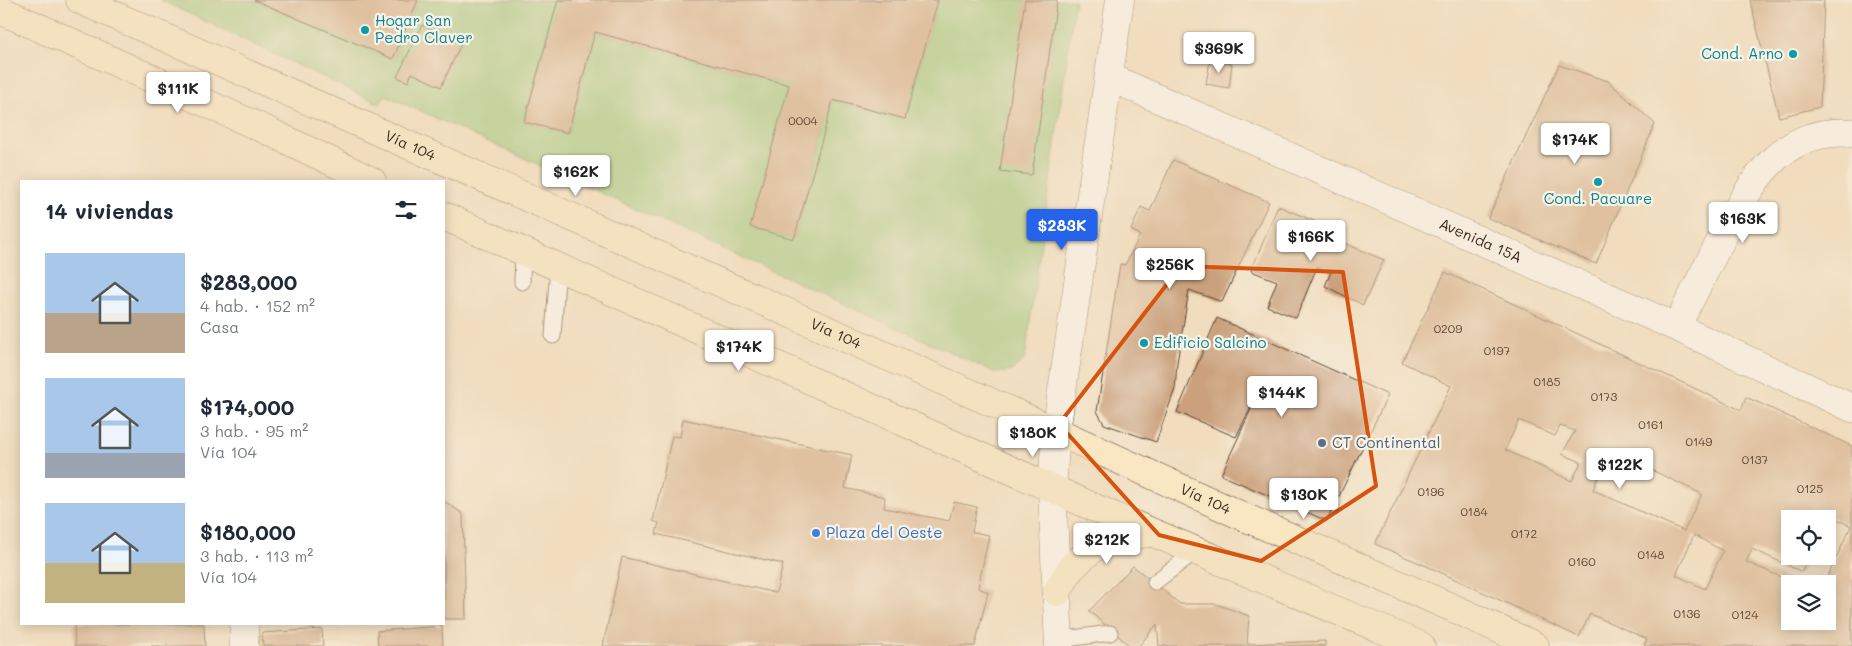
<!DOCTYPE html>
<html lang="es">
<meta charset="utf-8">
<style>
:root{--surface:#fff;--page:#f2f2f3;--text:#1f2937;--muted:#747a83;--accent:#2563eb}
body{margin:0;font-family:Mali,sans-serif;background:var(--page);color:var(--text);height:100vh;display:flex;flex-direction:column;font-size:19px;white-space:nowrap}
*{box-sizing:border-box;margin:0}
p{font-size:16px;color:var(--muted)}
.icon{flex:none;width:28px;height:28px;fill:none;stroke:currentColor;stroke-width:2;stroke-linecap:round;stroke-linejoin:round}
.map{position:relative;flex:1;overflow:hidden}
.sheet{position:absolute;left:20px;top:180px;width:425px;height:445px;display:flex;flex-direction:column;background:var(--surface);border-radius:0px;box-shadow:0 2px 12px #0003}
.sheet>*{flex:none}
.tools{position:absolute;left:1781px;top:510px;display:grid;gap:10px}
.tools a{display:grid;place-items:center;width:55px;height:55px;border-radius:0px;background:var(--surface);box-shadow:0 2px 12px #0003;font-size:25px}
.price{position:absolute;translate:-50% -42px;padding:0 11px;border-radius:5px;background:#fff;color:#222;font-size:16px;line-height:32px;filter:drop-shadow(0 1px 2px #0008)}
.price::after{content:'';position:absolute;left:50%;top:30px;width:15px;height:11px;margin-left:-8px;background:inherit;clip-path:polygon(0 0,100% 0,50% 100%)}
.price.current{background:var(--accent);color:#fff}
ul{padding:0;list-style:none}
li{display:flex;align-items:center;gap:15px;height:125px;padding:0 25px}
li span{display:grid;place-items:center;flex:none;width:140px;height:100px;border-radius:0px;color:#555}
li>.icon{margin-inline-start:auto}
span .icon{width:60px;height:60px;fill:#fffc;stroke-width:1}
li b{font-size:21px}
h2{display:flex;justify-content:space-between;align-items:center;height:60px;padding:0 25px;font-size:21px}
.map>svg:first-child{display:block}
.green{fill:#92c779;stroke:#66784c}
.building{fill:#cba17d;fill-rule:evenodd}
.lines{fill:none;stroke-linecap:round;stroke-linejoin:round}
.service-casing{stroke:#564536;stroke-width:17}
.minor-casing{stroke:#564536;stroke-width:29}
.tertiary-casing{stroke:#564536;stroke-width:29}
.secondary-casing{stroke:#564536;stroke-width:29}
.service{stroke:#fff;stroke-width:15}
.minor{stroke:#fff;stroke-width:28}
.tertiary{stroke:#fff;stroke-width:28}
.secondary{stroke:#f9e7c3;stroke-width:28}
.marked{fill:none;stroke:#d7540e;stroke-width:4;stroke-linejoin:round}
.culture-dot{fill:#0f9aa8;stroke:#f7f3e8;stroke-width:2}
.service-dot{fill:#5c6f8a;stroke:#f7f3e8;stroke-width:2}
.shop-dot{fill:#3f7fe0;stroke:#f7f3e8;stroke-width:2}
.labels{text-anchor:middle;stroke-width:4.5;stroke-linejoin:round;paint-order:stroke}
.number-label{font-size:12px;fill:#5f4836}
.culture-label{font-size:15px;fill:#0d838f;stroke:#f7f3e8;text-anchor:start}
.street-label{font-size:15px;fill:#3b2a1e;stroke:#f7f3e8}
.service-label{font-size:15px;fill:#4e5e75;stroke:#f7f3e8;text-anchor:start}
.shop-label{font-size:15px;fill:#366cbe;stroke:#f7f3e8;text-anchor:start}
</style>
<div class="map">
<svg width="1852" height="646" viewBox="0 0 1852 646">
<rect width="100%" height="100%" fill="#f7f3e8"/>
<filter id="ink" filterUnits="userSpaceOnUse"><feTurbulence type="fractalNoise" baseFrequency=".02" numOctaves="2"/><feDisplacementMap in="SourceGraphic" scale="10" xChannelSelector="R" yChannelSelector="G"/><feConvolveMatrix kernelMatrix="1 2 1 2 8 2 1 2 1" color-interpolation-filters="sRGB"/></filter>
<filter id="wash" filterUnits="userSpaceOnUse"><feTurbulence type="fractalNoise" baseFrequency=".0096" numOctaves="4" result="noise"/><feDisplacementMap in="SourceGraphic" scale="20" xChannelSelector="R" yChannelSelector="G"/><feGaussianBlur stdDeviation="1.12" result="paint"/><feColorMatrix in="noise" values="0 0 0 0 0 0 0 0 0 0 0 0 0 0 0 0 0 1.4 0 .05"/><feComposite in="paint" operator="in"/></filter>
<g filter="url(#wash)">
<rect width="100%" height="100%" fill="#f1ddbe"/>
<!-- green -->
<path class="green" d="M160,0H254L393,59L418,0H558L524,122L568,133L595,32L789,85L751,227L794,239L833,100L905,119L938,0H1075L1025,359L1011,371L996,373L385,95L380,104Z"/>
<g id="blocks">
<!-- building -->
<g class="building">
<path d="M254,0H418L393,59Z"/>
<path d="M558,0H938L905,119L833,100L794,239L750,227L789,85L595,32L568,133L524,122Z"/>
<path d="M1025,0H1057L1032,175L1000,171Z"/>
<path d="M1750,0H1824L1820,107L1779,117Z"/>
<path d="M422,25L461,44L441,87L412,73L408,82L397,77Z"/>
<path d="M1210,61L1232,64L1229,88L1206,84Z"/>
<path d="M1559,65L1608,81L1655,124L1596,264L1488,218Z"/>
<path d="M1173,160L1269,202L1222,302L1189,290L1177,363L1175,389L1156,442L1104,424L1097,411L1120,264L1125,265L1140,235L1131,230L1141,207L1150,211Z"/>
<path d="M1278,206L1333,229L1330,237L1384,260L1363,305L1325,286L1331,272L1317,267L1296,318L1267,306L1277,281L1251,271Z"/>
<path d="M1445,272L1741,410L1746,397L1852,446V646H1644L1647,639L1590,614L1579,637L1429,567L1375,544L1451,386L1402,362ZM1519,420L1555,436L1560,426L1575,431L1562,454L1581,462L1572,481L1505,450ZM1604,462L1632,475L1637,463L1702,494L1684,531L1593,490ZM1829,515L1851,526L1824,584H1828V621H1790V584H1798L1746,562L1752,549L1802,572L1809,556H1790V519H1827ZM1694,535L1723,551L1705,589L1676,575Z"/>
<path d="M1217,318L1388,395L1327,521L1221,475L1265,379L1236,437L1177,412Z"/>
<path d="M683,419L852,455L845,488L885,497L884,508L949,521L954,502L977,507L972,532L989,535L978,588L988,592L975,646H603L622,557L776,593L783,564L656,534L659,523L653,521L672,436L680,437Z"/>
<path d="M444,501L463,514L466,619H444Z"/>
<path d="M1133,566L1180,604H1216L1249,616L1247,644L1325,641V646H1159L1157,624L1139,646H1130L1089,611Z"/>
<path d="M74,624H204L205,646H75Z"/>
<path d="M442,626L443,646H378L377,631Z"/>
<path d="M322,629L323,646H263L262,633Z"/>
</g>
</g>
</g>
<g filter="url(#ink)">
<use href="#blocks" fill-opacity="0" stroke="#564536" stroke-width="1"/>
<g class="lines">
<defs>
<g id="service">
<path d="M522,282L523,252"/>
<path d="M553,336L558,267"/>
<path d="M1155,582L1196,551"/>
<path d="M1059,640L1110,633"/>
</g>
<g id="minor">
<path id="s1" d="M1109,77L1676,327L1852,408"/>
<path d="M1676,327C1691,299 1705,270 1720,242C1749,186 1778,127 1852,133"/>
<path d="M244,646V624"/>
</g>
<path id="tertiary" d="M1059,646L1052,488L1056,431L1120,0"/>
<g id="secondary">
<path id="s2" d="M80,0L1056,431L1242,516L1462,612L1535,646"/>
<path d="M0,10L268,131L372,181"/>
<path d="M444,216L1111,515L1421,646"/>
<path d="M1057,592L1071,568L1092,549L1116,536L1151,533"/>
</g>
</defs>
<!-- service casing -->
<use href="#service" class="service-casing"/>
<!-- minor casing -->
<use href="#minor" class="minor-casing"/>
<!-- tertiary casing -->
<use href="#tertiary" class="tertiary-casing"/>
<!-- secondary casing -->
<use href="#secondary" class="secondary-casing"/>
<!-- service -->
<use href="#service" class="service"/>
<!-- minor -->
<use href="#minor" class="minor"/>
<!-- tertiary -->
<use href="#tertiary" class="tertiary"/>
<!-- secondary -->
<use href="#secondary" class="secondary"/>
</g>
</g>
<!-- marked area -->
<path d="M0 0H1852V646H0ZM1181,266L1343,272L1376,486L1261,561L1159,535L1059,424Z" fill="#f1ddbe" fill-opacity=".55" fill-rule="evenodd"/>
<path class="marked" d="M1181,266L1343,272L1376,486L1261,561L1159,535L1059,424Z"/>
<!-- markers -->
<g class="culture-dot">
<circle cx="365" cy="30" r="5"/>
<circle cx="1793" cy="54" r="5"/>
<circle cx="1598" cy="182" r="5"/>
<circle cx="1144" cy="343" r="5"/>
</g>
<circle class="service-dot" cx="1322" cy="443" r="5"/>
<circle class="shop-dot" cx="816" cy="533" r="5"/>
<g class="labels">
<!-- number labels -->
<g class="number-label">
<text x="803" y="125">0004</text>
<text x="1448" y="333">0209</text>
<text x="1497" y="355">0197</text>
<text x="1547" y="386">0185</text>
<text x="1604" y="401">0173</text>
<text x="1651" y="429">0161</text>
<text x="1699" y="446">0149</text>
<text x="1755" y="464">0137</text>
<text x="1810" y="493">0125</text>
<text x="1431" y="496">0196</text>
<text x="1474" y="516">0184</text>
<text x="1524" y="538">0172</text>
<text x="1651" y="559">0148</text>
<text x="1582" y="566">0160</text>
<text x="1687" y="618">0136</text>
<text x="1745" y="619">0124</text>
</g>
<!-- culture labels -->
<g class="culture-label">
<text x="375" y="26">Hogar San<tspan x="375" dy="17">Pedro Claver</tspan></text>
<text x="1783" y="59" text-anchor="end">Cond. Arno</text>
<text x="1598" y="204" text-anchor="middle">Cond. Pacuare</text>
<text x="1154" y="348">Edificio Salcino</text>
</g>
<!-- street labels -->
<g class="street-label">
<text dy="5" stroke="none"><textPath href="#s2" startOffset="361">Vía 104</textPath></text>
<text dy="5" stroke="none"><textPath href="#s1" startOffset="406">Avenida 15A</textPath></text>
<text dy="5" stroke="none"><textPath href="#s2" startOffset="826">Vía 104</textPath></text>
<text dy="5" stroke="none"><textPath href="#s2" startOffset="1231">Vía 104</textPath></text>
</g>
<!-- service labels -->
<g class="service-label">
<text x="1332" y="448">CT Continental</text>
</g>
<!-- shop labels -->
<g class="shop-label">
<text x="826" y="538">Plaza del Oeste</text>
</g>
</g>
</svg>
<div class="tools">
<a><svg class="icon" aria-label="locate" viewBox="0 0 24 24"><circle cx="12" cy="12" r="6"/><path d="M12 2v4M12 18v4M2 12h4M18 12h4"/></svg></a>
<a><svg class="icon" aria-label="layers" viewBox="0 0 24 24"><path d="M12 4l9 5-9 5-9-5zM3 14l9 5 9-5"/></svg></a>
</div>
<b class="price" style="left:1219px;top:74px">$369K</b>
<b class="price" style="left:178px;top:114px">$111K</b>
<b class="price" style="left:1575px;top:165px">$174K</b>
<b class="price" style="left:576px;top:197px">$162K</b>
<b class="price" style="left:1743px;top:244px">$163K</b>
<b class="price current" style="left:1062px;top:251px">$283K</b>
<b class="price" style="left:1311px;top:262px">$166K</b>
<b class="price" style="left:1170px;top:290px">$256K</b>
<b class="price" style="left:739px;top:372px">$174K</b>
<b class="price" style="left:1282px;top:418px">$144K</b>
<b class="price" style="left:1033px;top:458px">$180K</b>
<b class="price" style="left:1620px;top:490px">$122K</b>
<b class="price" style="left:1304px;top:520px">$130K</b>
<b class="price" style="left:1107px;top:565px">$212K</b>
<section class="sheet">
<h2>14 viviendas<svg class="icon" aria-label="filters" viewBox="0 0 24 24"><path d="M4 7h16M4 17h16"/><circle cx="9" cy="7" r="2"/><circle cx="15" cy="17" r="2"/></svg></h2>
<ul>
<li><span style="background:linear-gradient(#a9c7e8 60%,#b9a48a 0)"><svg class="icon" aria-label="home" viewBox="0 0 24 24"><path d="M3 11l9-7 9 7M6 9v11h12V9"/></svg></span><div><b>$283,000</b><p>4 hab. · 152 m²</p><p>Casa</p></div></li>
<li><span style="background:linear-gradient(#a9c7e8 75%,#9aa5b1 0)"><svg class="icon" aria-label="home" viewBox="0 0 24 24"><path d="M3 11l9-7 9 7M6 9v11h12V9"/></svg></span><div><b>$174,000</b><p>3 hab. · 95 m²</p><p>Vía 104</p></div></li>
<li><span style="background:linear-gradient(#a9c7e8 60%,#c2b280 0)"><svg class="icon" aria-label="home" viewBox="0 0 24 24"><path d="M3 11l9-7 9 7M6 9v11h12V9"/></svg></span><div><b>$180,000</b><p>3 hab. · 113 m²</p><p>Vía 104</p></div></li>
</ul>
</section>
</div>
